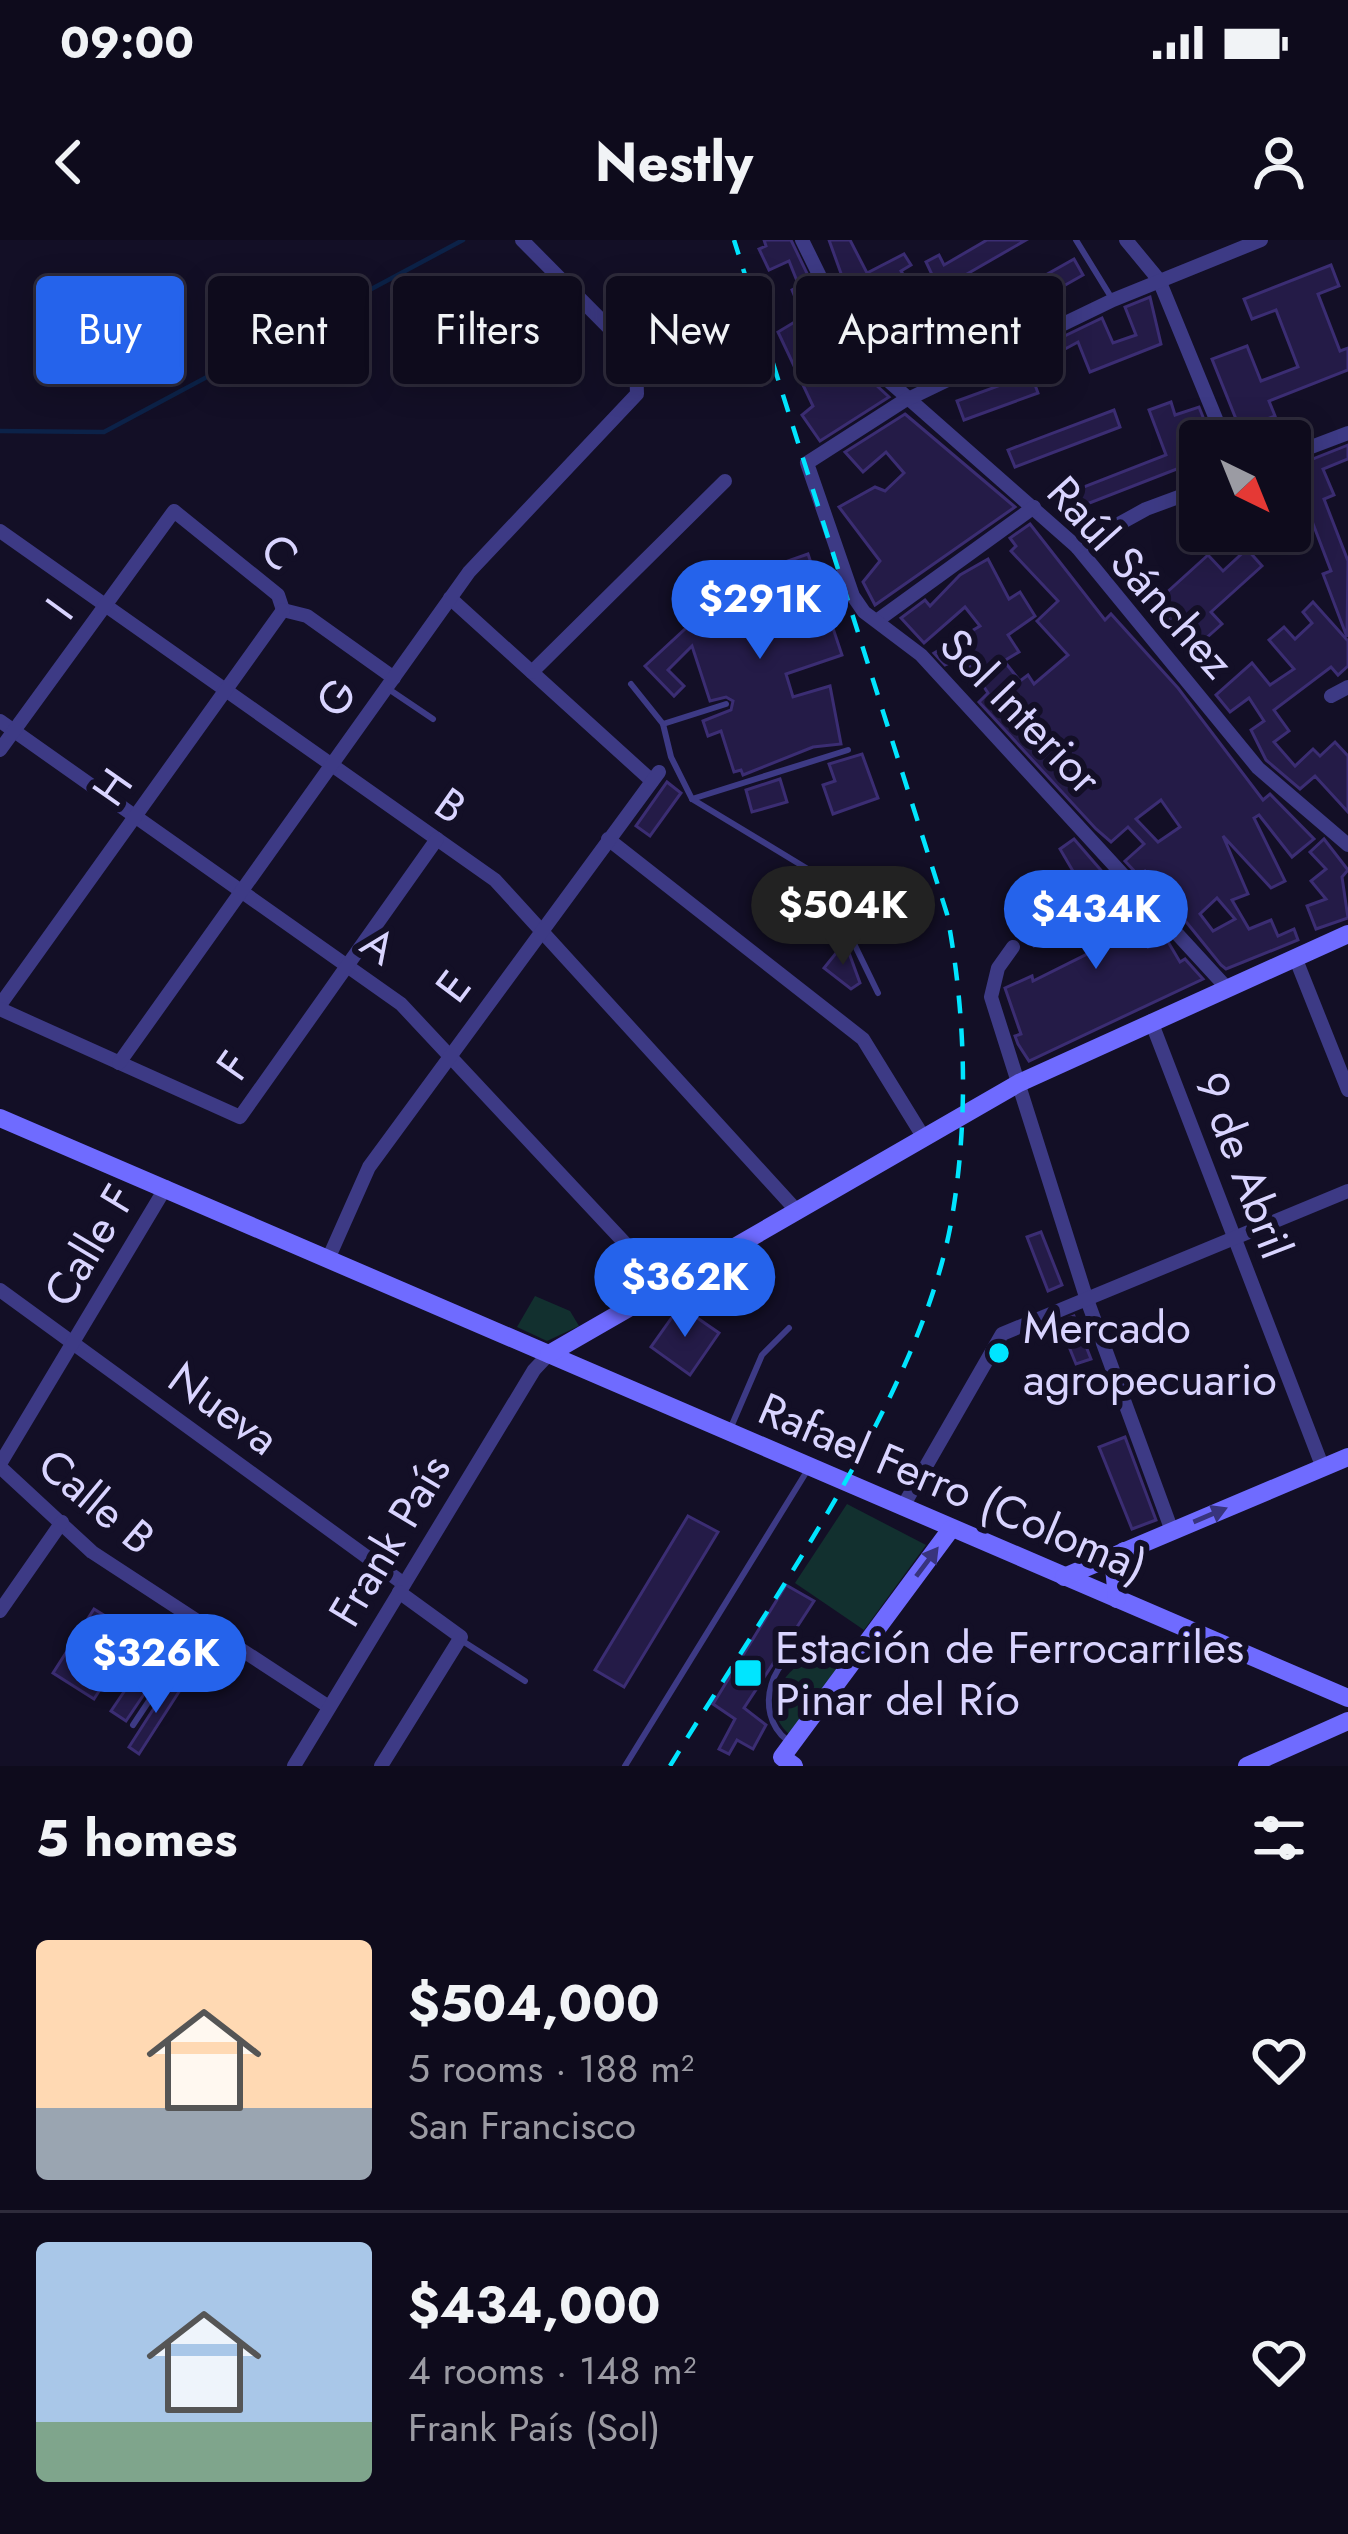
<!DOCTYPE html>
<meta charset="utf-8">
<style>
:root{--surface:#0e0b1c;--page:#1c1929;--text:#f1f3f6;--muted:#9b9ba3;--line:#2e2b3b;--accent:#2563eb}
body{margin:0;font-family:Jost,sans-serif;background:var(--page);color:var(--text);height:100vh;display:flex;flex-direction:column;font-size:45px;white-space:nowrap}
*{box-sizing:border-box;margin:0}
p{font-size:39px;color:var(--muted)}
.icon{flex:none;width:66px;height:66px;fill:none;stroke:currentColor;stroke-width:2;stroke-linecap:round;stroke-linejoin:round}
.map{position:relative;height:1526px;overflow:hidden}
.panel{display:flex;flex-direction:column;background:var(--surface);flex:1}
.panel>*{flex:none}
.top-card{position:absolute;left:36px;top:36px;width:1278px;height:108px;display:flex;gap:24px}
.needle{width:78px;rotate:137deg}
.controls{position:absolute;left:1179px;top:180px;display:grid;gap:24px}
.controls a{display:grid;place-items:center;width:132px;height:132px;border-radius:12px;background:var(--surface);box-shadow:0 6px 30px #0003,0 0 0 3px var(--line);font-size:60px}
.price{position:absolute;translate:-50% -102px;padding:0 27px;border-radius:42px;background:var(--accent);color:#fff;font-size:39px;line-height:78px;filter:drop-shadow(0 3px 6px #0008)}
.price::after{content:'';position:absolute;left:50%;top:72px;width:36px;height:27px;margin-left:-18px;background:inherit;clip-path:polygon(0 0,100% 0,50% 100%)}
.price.on{background:#222;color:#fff}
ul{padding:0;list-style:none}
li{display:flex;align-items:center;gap:36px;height:300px;padding:0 36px}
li+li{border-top:3px solid var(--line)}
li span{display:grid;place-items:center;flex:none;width:336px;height:240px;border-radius:12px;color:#555}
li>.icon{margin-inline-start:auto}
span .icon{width:144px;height:144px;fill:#fffc;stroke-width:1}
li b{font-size:51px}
h2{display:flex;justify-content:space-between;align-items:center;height:144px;padding:0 36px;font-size:51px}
.chip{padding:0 42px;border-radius:12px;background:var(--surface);box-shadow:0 6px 30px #0003,0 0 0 3px var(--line);font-size:42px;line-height:108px}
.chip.on{background:var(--accent);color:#fff}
.status{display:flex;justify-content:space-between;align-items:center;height:84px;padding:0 60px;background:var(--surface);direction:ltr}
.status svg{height:33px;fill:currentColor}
header{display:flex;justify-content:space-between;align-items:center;height:156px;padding:0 36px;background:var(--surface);font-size:54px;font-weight:700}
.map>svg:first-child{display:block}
.green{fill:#12302f}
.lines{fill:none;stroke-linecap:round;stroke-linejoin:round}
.stream{stroke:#0c2248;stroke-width:4.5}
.building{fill:#241b47;stroke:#3b2d73;stroke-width:3;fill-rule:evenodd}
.lane{stroke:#3d3a85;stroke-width:6}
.street{stroke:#3d3a85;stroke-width:14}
.secondary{stroke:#6f6bff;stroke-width:18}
.rail{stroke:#00e5ff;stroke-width:4.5;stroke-dasharray:18 15;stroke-linecap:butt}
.oneway{fill:#38347d}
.poi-dot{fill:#00e5ff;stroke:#130f26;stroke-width:4.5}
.labels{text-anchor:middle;stroke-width:12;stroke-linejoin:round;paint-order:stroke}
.street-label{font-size:45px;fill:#d9d4ff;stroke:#130f26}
.poi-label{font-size:45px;fill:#d9d4ff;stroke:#130f26;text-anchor:start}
</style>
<div class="status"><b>09:00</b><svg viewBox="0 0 49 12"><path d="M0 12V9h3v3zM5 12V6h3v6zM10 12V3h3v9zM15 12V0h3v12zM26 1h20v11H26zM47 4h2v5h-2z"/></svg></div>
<header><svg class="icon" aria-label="back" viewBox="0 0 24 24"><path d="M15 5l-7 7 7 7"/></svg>Nestly<svg class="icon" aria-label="person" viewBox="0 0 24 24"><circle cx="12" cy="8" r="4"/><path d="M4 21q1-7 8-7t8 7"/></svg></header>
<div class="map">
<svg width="1348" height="1526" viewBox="0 0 1348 1526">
<rect width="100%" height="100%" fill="#130f26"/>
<!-- green -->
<g class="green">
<path d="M535,1056L570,1071L579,1086L547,1101L517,1087Z"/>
<path d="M847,1264L926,1305L864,1390L795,1343Z"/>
<path d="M824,1414L845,1420L790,1495C755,1465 787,1421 824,1414Z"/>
</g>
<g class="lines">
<!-- stream -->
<path class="stream" d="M0,191L104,192L463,0"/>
</g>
<!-- building -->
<g class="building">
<path d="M764,0H791L848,119L889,157L820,201L802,175L813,166L778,92L803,77L792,50L799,46L789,21L769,30L759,9L766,6Z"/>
<path d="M829,0H850L867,33L904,14L911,25L901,31L915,53L935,41L926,22L939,15L944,25L987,0H1026L960,38L964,46L948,55L951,61L919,76L933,107L947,99L956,114L913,139L902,120L897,123L869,81L867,68L843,39Z"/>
<path d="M1074,19L1083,35L984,91L975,75Z"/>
<path d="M1331,25L1339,46L1318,54L1340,111L1348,108V130L1269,161L1275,176L1240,189L1212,119L1247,106L1261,141L1298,127L1276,70L1252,79L1244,59Z"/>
<path d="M1150,57L1161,104L1090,132L1078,102L1052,116L1046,105L1102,78L1113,103L1136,95L1125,67Z"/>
<path d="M1031,134L1038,153L964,180L957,161Z"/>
<path d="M1171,162L1175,175L1199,167L1207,187L1195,191L1200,220L1069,271L1063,255L1166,215L1149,170Z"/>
<path d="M1114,170L1120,187L1015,227L1008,210Z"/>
<path d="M905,174L1015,267L875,365L863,342L880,321L839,267L875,247L885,251L904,233L886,212L863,232L845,212Z"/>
<path d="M1348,205V219L1323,229L1334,255L1324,259L1348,321L1347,397L1323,334L1331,331L1310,276L1290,284V228Z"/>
<path d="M1030,284L1105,380L1111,374L1178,448L1263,560L1270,554L1314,599L1292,617L1259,575L1254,578L1285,641L1271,648L1223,596L1248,654L1232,660L1249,689L1271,680L1278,696L1294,689L1298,700L1226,729L1221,725L1145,631L1138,635L1125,621L1144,604L1128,587L1111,602L1096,589L979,462L988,453L964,417L945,425L934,413L980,386L965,367L924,403L901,378L925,360L930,366L960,335L988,319L1009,359L1020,352L1035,376L1008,395L1019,412L1004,421L1020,441L1028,435L1034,444L1068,415L1037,381L1058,361L1011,311L1016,306L1010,298ZM1161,560L1180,587L1158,602L1136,579ZM1217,658L1235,679L1213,691L1200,674Z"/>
<path d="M1247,309L1262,326L1211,372L1222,384L1195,408L1154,364L1208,315L1223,331Z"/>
<path d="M808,314L842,415L786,434L793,457L830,446L841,504L813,507L743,535L741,530L734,532L721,491L708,496L703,481L731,470L733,461L726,457L710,461L692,406L668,430L684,446L674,456L645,426L686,388L676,360Z"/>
<path d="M1313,362L1348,401V426L1338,435L1331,427L1274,470L1289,491L1274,502L1295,526L1313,509L1320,516L1335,502L1348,516V572L1315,536L1300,549L1266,520L1251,490L1264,481L1249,458L1230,472L1216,455L1252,423L1270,445L1294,429L1269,400L1284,387L1295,399L1312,383L1303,372Z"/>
<path d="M862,514L878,558L833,574L823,545L835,541L829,524Z"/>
<path d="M780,539L787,562L752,572L746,550Z"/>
<path d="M667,542L681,553L650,596L636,586Z"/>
<path d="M1074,599L1131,665L1148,707L1167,700L1180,722L1185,719L1203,739L1029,821L1018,804L1015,796L1021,794L1005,748L1032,736L1033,741L1089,713L1077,692L1101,679L1060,609Z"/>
<path d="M1324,599L1348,630L1342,637L1348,678L1316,689L1307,666L1326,659L1311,641L1326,629L1310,612Z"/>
<path d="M1046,657L1065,684L1034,706L1015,680Z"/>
<path d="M845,702L860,743L851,749L824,728Z"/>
<path d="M1041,992L1062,1045L1048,1051L1027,997Z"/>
<path d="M680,1066L719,1093L690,1135L651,1107Z"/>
<path d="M1074,1076L1091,1119L1076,1124L1059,1082Z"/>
<path d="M1125,1197L1156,1280L1132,1289L1099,1207Z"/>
<path d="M688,1276L718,1292L624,1447L595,1430Z"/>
<path d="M786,1345L814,1361L744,1468L766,1485L753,1509L737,1500L729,1514L719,1509L735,1479L713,1464Z"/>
<path d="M94,1369L123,1387L126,1381L139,1389L94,1459L53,1433Z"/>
<path d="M157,1403L167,1410L157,1426L161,1429L126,1481L111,1471Z"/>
<path d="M174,1437L184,1444L139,1514L129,1507Z"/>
</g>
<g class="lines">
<!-- lane -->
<g class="lane">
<path d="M1076,0L1111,57"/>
<path d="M631,444L663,484L671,517L692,559L811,631L828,650L878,753"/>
<path d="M390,450L433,479"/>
<path d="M663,484L726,464"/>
<path d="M692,559L848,510"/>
<path d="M731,1187L762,1115L789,1088"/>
<path d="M461,1400L525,1441"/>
<path d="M133,1485L200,1384"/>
<path d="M787,1500C752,1473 771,1410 816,1405C828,1404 842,1411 854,1414"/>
<path d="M625,1526L807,1231"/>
</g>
<!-- street -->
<g class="street">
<path d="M802,0L858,114L1077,307L1258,528L1348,605"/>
<path d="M1126,0L1159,40L1225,201"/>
<path d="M1290,215L1348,193"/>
<path d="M0,291L495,640L797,971"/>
<path d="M1077,307L1146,269L1200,249"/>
<path d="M450,358L652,541"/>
<path d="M283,370L307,376L394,438"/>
<path d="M878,380L1034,267"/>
<path d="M532,432L725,241"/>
<path d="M1331,456L1348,447"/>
<path d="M0,481L401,764L665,1046"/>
<path d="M0,510L174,271L278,355L283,370"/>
<path d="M608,599L863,799L924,898"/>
<path d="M1013,707L998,728L991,757L1086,1057L1172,1291"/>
<path d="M1295,717L1348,850"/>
<path d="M1226,747L921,415L864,372L853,356L807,223L902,162L1113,60L1261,0"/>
<path d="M0,765L283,370"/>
<path d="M0,769L240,877L437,599"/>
<path d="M1151,781L1323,1228"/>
<path d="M119,823L469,332L637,154L636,124L621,100L522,0"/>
<path d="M329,1017L369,927L659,532"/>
<path d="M0,1050L404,1344"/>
<path d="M0,1224L166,947"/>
<path d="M0,1227L92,1312L329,1467"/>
<path d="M902,1268L1002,1094L1348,951"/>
<path d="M0,1371L62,1282"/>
<path d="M294,1526L534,1130L549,1114"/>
<path d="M381,1526L461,1397L399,1352"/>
</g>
<!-- secondary -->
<g class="secondary">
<path d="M0,878L1348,1458"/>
<path d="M549,1114L1019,843L1348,694"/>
<path d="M1064,1337L1348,1217"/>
<path d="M1117,1359L1114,1327L1124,1311"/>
<path d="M794,1526L782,1517L951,1289"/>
<path d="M1247,1526L1348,1481"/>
</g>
<!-- rail -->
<path class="rail" d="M670,1526C763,1372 919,1159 951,983C969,883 966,774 947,674L734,0"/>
</g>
<!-- one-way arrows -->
<defs><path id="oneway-solid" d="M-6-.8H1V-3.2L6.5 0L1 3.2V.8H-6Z" transform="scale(3)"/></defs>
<g class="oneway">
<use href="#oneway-solid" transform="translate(1210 1275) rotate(-23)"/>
<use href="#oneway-solid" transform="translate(927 1322) rotate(-53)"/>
</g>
<!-- markers -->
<g class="poi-dot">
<circle cx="999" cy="1113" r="12"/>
<rect x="733" y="1418" width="30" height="30" rx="6"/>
</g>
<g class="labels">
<!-- street labels -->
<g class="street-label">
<text transform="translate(280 312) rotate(46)" y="16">C</text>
<text transform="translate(1141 337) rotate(48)" y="16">Raúl Sánchez</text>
<text transform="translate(59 369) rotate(-54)" y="16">I</text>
<text transform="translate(336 457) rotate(-55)" y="16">G</text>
<text transform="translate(1021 471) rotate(46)" y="16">Sol Interior</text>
<text transform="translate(112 547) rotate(-55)" y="16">H</text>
<text transform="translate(451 565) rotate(35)" y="16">B</text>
<text transform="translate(379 705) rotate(35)" y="16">A</text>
<text transform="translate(453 746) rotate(-53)" y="16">E</text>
<text transform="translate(233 825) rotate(-55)" y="16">F</text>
<text transform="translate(1244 925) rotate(69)" y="16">9 de Abril</text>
<text transform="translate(89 1005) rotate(-59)" y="16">Calle F</text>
<text transform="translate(224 1168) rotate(36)" y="16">Nueva</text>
<text transform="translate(953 1247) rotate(23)" y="16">Rafael Ferro (Coloma)</text>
<text transform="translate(97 1261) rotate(40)" y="16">Calle B</text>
<text transform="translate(389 1300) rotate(-59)" y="16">Frank País</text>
</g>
<!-- poi labels -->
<g class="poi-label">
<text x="1023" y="1103">Mercado<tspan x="1023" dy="52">agropecuario</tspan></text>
<text x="775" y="1423">Estación de Ferrocarriles<tspan x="775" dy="52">Pinar del Río</tspan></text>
</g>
</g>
</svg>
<div class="controls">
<a><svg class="needle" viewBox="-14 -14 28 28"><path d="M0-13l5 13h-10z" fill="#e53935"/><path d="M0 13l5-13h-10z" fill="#9b9ba3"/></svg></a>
</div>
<b class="price" style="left:760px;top:422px">$291K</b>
<b class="price on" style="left:843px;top:728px">$504K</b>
<b class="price" style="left:1096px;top:732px">$434K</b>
<b class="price" style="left:685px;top:1100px">$362K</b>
<b class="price" style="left:156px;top:1476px">$326K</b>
<div class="top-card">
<a class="chip on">Buy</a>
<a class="chip">Rent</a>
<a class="chip">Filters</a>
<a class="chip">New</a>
<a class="chip">Apartment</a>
</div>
</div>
<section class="panel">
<h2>5 homes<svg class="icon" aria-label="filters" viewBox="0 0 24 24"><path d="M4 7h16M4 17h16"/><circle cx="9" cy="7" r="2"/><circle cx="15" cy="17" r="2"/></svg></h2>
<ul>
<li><span style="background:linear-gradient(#ffd9b3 70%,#9aa5b1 0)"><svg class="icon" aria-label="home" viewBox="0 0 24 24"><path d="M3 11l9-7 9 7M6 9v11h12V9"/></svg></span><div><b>$504,000</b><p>5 rooms · 188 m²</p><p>San Francisco</p></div><svg class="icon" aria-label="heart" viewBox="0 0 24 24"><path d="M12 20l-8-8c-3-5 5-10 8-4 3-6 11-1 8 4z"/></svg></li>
<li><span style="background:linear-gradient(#a9c7e8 75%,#7fa58c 0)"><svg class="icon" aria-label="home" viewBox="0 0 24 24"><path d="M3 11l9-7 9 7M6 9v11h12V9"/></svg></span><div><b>$434,000</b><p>4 rooms · 148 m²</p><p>Frank País (Sol)</p></div><svg class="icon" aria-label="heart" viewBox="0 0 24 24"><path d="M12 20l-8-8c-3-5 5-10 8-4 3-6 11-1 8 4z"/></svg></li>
</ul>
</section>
